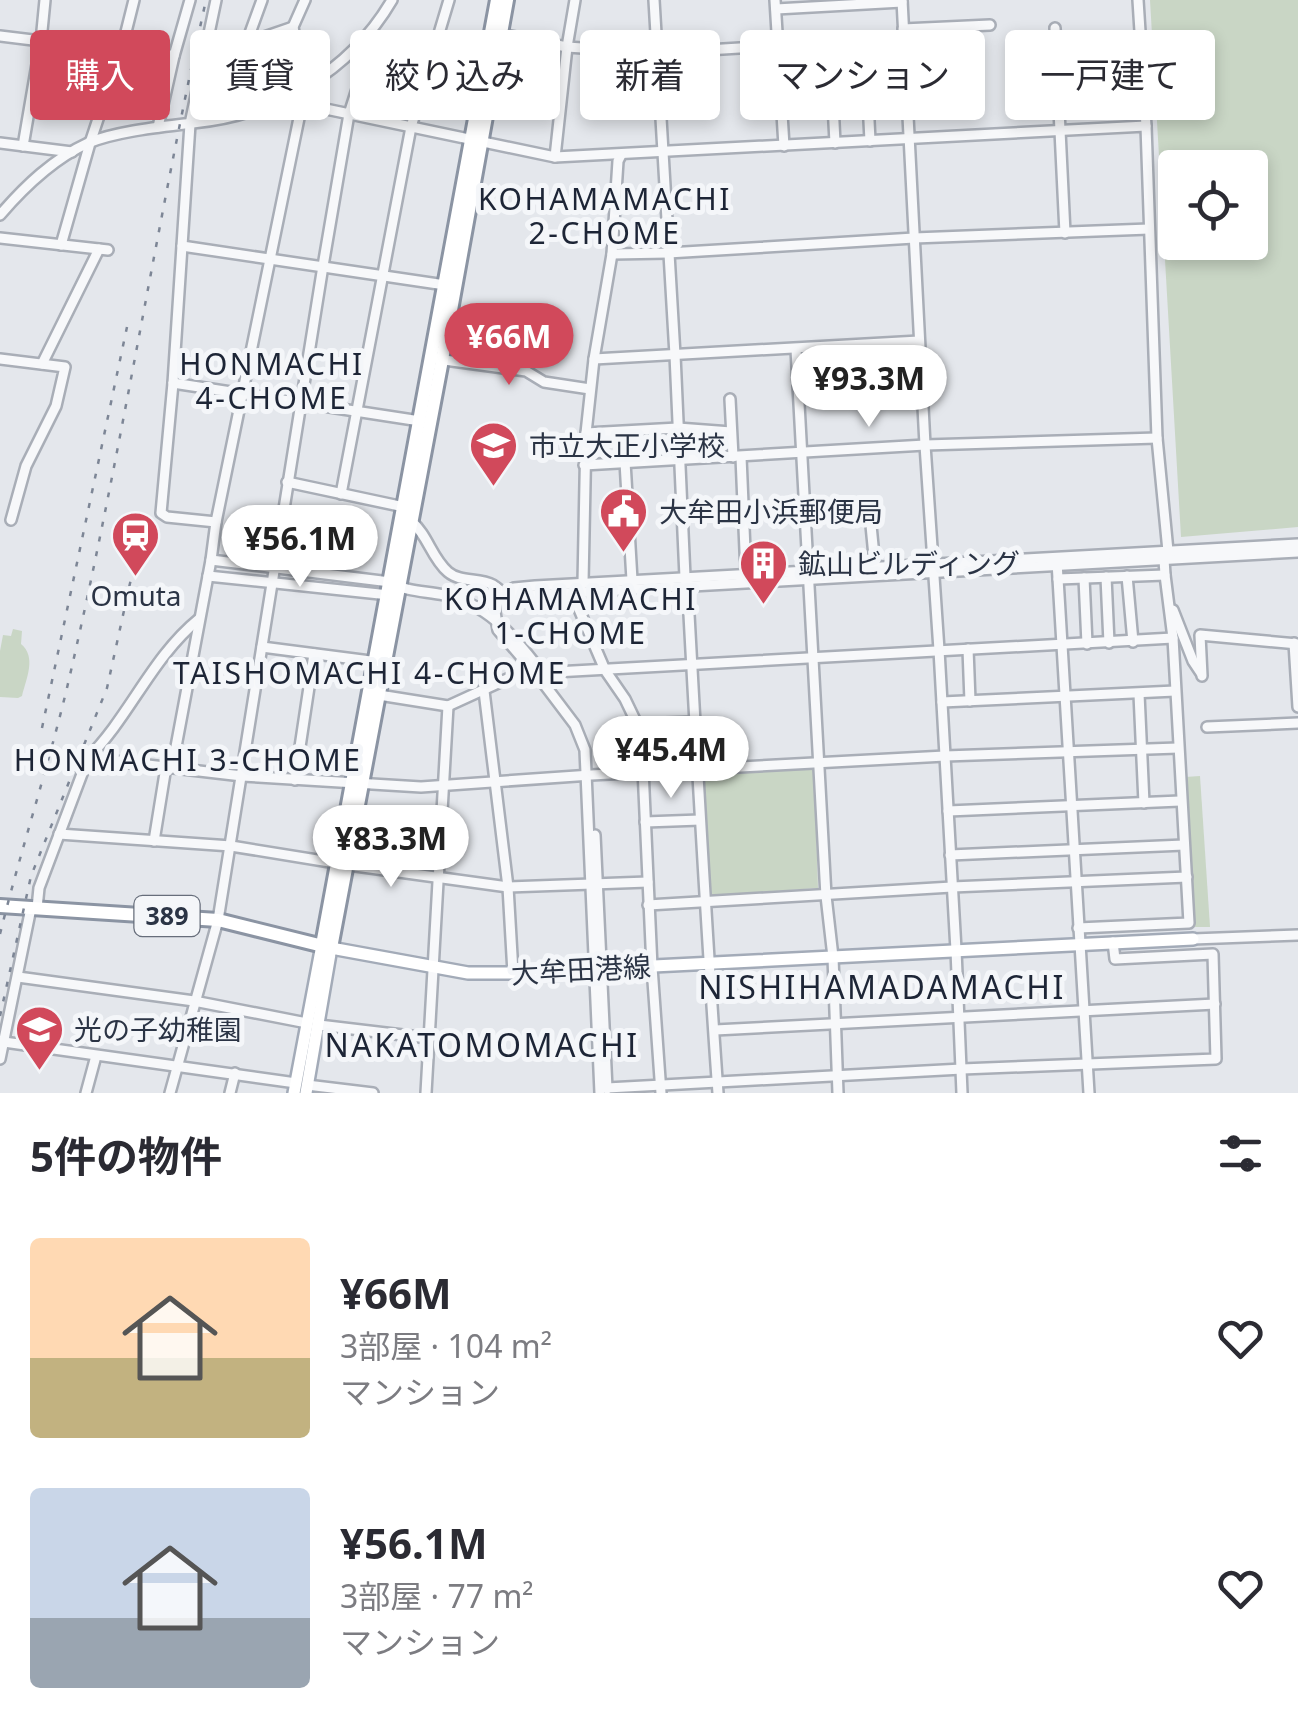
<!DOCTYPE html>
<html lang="ja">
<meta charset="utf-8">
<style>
:root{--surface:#fff;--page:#f7f7f7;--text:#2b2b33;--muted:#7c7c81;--accent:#d1495b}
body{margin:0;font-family:"Noto Sans","Noto Sans JP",sans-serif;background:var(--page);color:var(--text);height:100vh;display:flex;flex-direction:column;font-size:38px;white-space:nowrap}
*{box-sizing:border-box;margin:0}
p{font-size:32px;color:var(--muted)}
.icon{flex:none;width:55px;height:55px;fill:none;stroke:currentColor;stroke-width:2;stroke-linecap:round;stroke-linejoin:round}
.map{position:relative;height:1093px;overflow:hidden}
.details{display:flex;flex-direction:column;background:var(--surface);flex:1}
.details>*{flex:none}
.hud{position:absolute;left:30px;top:30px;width:1240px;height:90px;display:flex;gap:20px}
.buttons{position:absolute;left:1158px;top:150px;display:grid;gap:20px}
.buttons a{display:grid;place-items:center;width:110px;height:110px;border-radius:10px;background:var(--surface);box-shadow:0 5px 15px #0003;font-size:50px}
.price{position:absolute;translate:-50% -85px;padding:0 22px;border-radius:35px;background:#fff;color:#222;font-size:32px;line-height:65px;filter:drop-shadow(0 2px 5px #0008)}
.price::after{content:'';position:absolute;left:50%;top:60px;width:30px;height:22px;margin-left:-15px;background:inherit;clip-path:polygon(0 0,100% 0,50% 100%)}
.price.on{background:var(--accent);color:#fff}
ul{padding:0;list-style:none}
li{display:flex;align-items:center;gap:30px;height:250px;padding:0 30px}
li span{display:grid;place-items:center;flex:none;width:280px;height:200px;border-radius:10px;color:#555}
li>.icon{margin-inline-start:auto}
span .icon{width:120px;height:120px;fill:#fffc;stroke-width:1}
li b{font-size:42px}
h2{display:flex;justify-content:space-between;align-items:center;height:120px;padding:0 30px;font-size:42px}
.tag{padding:0 35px;border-radius:10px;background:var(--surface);box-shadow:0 5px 15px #0003;font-size:35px;line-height:90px}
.tag.on{background:var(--accent);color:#fff}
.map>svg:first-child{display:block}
.green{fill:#c9d6c5;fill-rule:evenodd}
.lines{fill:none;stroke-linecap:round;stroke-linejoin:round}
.minor-casing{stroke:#a9aeb7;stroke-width:14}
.major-casing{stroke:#a3abb8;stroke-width:16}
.highway-casing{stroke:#8b94a3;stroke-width:18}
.minor{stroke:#f7f8fa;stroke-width:9}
.major{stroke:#fff;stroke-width:11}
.highway{stroke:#fff;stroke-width:12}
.rail{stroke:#7d8696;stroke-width:2.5;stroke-dasharray:5 10;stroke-linecap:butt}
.labels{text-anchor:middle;stroke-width:10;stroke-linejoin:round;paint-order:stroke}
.shield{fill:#f4f6f9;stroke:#676e7b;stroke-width:2.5}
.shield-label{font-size:25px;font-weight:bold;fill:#2b3445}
.poi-label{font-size:28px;fill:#2b3445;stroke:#f4f6f9;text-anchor:start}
.street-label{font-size:28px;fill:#2b3445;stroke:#f4f6f9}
.neighbourhood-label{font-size:30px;letter-spacing:2.5px;fill:#1d2536;stroke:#f4f6f9}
.quarter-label{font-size:32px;letter-spacing:2.5px;fill:#1d2536;stroke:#f4f6f9}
</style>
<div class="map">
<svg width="1298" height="1093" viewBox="0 0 1298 1093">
<rect width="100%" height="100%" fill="#e4e7ec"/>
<!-- green -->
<g class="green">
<path d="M1150,0H1298V527L1181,537ZM1175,168H1250V242H1175Z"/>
<path d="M13,629L22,631L21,644C37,657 26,679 22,696L18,698L0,697V651L3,635L11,636Z"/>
<path d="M814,769L818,888L706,896L701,774Z"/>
<path d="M1200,776L1210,927H1194L1185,777Z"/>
</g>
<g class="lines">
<defs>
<g id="minor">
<path d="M216,0L190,124L173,383L161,513L167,517L216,522"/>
<path d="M654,0L675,355L685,577L688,596C697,762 706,927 718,1093"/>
<path d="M775,0L784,146"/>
<path d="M902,0L925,445L939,650L956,950L962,1093"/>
<path d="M1138,0L1146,126"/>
<path d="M776,9L902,2"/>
<path d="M1055,28L1065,233"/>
<path d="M903,29L990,25"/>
<path d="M501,34L567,47L658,53L904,38"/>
<path d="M0,36L41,41L109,42L174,56"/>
<path d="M865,40L870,141"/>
<path d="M830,43L835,143"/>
<path d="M246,44L262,0"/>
<path d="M203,58L293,27"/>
<path d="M285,98L302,104L555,157L1146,126L1157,438L1168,551L1164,559L1165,575L1173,638L1189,923L1078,928"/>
<path d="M158,127L174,56L190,0"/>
<path d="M0,143L72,152"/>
<path d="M23,146L41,41L45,0"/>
<path d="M621,155L618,161L612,254L594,359L586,433L583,583L575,592V600L605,670L625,699L637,724L642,747L652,967L661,1093"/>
<path d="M555,157L567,47L575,0"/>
<path d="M0,215C25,186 53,159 88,143C117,131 161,127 193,123C275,115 350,72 392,0"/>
<path d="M0,238L108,250"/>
<path d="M61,245L90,143L123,44L134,0"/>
<path d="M182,246L445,285"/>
<path d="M612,254L668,253L914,238L1149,229"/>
<path d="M796,349L826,896L833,957L838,1093"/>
<path d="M0,359L65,367L56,406L26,466L11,520"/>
<path d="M437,359L526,371L544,382L590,389"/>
<path d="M594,359L919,341"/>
<path d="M42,364L99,249"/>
<path d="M173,383L420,421"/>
<path d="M730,399L733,457"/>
<path d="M586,433L678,428L731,432"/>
<path d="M741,457L746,574"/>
<path d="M625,462L632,580"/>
<path d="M584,465L925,445L1157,438"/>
<path d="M287,482L404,507"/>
<path d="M341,494L411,127L449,0"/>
<path d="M851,506L869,505L875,566"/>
<path d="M411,521C428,535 431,557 448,572C461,583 479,577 493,585C502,591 502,594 513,596L1298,552"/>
<path d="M211,560L390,582C406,592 426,591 444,595C487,604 511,633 537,666"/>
<path d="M1057,562L1089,1093"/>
<path d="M208,576L389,595"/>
<path d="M1127,576L1133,642"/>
<path d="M1106,577L1109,643"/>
<path d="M1084,578L1087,644"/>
<path d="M1058,579L1165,575"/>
<path d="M1173,610L1193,661L1201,673"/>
<path d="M1294,643L1298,707"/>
<path d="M262,647L378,662"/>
<path d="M968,649L970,701"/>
<path d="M1202,676L1200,635L1298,644"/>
<path d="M541,680L555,672L1173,638"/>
<path d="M484,691L508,887L513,973"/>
<path d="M1139,694L1144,803"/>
<path d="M379,695L448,706L531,668"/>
<path d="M942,702L1175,691"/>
<path d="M637,724L694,722"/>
<path d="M1207,727L1298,723"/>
<path d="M88,758L242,776L421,787L591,775L945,756L1178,748"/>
<path d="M172,768L211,560L216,522L305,89L293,27L305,0"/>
<path d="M295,780L314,654"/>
<path d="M948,811L1180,801"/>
<path d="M645,822L700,820"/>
<path d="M59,834L231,846L348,865L508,887L648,882"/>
<path d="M595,835L607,1089"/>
<path d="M154,841L166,767"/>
<path d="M950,855L1184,845"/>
<path d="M648,905L952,887L1187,877"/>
<path d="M37,908L39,888L88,758C130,716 152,657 199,619"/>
<path d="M1193,939L1298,935"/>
<path d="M18,977L194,1001L307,1023"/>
<path d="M319,1025L428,1038"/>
<path d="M715,1030L1215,1004"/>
<path d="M4,1042L296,1083"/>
<path d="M0,1059L31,908"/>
<path d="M307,1085L373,1093"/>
<path d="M607,1088L962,1069L1216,1059L1213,954L1115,959L1113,942"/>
<path d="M86,1093L96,1056"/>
<path d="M170,1093L218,920L323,266L349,114L366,61L363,40"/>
<path d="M230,1093L235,1073"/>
<path d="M426,1093L448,706"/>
<path d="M600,1093L585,750L575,725L541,680L498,630L493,600L514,588L535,586L1298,544"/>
</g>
<g id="major">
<path d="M294,1093L322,945"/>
<path d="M306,1093L331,948L468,973H513L1193,939"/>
</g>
<g id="highway">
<path d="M0,906L218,920L331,948L442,360L507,0"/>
<path d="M322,945L497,0"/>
</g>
</defs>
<!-- minor casing -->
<use href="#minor" class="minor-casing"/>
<!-- major casing -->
<use href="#major" class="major-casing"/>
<!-- highway casing -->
<use href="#highway" class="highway-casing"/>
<!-- minor -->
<use href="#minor" class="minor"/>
<!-- major -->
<use href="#major" class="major"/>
<!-- highway -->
<use href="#highway" class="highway"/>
<!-- rail -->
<g class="rail">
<path d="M42,728L127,327"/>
<path d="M0,934C20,853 46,774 66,692C120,463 155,230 206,0"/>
<path d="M0,1016L31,876L107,688L136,556"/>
</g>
</g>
<!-- icons -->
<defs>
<symbol id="school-pin" viewBox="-11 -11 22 30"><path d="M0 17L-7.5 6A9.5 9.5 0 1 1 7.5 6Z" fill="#d1495b" stroke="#f4f6f9"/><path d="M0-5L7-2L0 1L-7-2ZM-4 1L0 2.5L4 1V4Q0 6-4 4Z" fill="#fff"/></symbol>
<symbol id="civic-pin" viewBox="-11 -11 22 30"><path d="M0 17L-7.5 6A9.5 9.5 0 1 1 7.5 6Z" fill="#d1495b" stroke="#f4f6f9"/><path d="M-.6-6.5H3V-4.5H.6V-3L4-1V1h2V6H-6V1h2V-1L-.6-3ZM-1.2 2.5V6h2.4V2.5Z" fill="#fff"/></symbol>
<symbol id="station-pin" viewBox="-11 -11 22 30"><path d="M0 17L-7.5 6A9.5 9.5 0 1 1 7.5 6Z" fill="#d1495b" stroke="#f4f6f9"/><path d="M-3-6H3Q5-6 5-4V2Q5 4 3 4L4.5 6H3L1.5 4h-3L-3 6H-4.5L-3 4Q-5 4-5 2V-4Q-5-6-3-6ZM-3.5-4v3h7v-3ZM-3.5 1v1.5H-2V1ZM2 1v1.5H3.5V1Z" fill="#fff"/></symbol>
<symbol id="building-pin" viewBox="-11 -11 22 30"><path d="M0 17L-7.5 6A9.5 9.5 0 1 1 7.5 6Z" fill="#d1495b" stroke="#f4f6f9"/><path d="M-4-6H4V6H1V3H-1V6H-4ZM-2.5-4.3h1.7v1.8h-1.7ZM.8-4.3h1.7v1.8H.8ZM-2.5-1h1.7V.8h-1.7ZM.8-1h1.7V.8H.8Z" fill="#fff"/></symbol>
</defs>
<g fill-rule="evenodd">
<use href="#school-pin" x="466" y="418" width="55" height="75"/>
<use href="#civic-pin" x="596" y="484" width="55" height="75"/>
<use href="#station-pin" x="108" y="508" width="55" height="75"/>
<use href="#building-pin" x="736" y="536" width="55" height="75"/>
<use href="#school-pin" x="12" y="1002" width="55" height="75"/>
</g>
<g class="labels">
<!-- shield labels -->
<rect class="shield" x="134.5" y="896" width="65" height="40" rx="8"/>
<g class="shield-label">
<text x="167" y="925">389</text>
</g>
<!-- poi labels -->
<g class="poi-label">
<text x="529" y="456">市立大正小学校</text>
<text x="659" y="522">大牟田小浜郵便局</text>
<text x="798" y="574">鉱山ビルディング</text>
<text x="136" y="606" text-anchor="middle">Omuta</text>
<text x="74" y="1040">光の子幼稚園</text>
</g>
<!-- street labels -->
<g class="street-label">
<text transform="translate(581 970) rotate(-3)" y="10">大牟田港線</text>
</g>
<!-- neighbourhood labels -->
<g class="neighbourhood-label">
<text x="605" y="210">KOHAMAMACHI<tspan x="605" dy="34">2-CHOME</tspan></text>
<text x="272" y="375">HONMACHI<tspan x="272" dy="34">4-CHOME</tspan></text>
<text x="571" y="610">KOHAMAMACHI<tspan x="571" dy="34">1-CHOME</tspan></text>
<text x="370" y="684">TAISHOMACHI 4-CHOME</text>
<text x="188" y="771">HONMACHI 3-CHOME</text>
</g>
<!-- quarter labels -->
<g class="quarter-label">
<text x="882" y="999">NISHIHAMADAMACHI</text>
<text x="482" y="1057">NAKATOMOMACHI</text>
</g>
</g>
</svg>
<div class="buttons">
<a><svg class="icon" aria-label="locate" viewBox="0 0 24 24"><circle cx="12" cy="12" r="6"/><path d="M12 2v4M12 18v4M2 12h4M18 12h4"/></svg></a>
</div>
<b class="price on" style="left:509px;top:388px">¥66M</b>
<b class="price" style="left:869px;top:430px">¥93.3M</b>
<b class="price" style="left:300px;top:590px">¥56.1M</b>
<b class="price" style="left:671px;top:801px">¥45.4M</b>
<b class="price" style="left:391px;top:890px">¥83.3M</b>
<div class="hud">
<a class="tag on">購入</a>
<a class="tag">賃貸</a>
<a class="tag">絞り込み</a>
<a class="tag">新着</a>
<a class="tag">マンション</a>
<a class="tag">一戸建て</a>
</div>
</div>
<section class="details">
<h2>5件の物件<svg class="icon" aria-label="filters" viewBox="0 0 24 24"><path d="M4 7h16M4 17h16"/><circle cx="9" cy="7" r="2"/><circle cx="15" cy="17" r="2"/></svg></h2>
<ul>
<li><span style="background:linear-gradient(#ffd9b3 60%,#c2b280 0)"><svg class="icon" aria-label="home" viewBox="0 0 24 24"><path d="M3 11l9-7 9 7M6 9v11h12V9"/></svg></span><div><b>¥66M</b><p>3部屋 · 104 m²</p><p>マンション</p></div><svg class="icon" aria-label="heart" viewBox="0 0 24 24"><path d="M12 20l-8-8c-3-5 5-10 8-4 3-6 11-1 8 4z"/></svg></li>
<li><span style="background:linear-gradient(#c9d6e8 65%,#9aa5b1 0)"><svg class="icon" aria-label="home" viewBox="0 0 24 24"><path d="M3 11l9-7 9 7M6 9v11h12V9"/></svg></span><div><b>¥56.1M</b><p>3部屋 · 77 m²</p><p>マンション</p></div><svg class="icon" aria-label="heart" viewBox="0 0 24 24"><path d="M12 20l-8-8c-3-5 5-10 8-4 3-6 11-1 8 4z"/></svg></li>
</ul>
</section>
